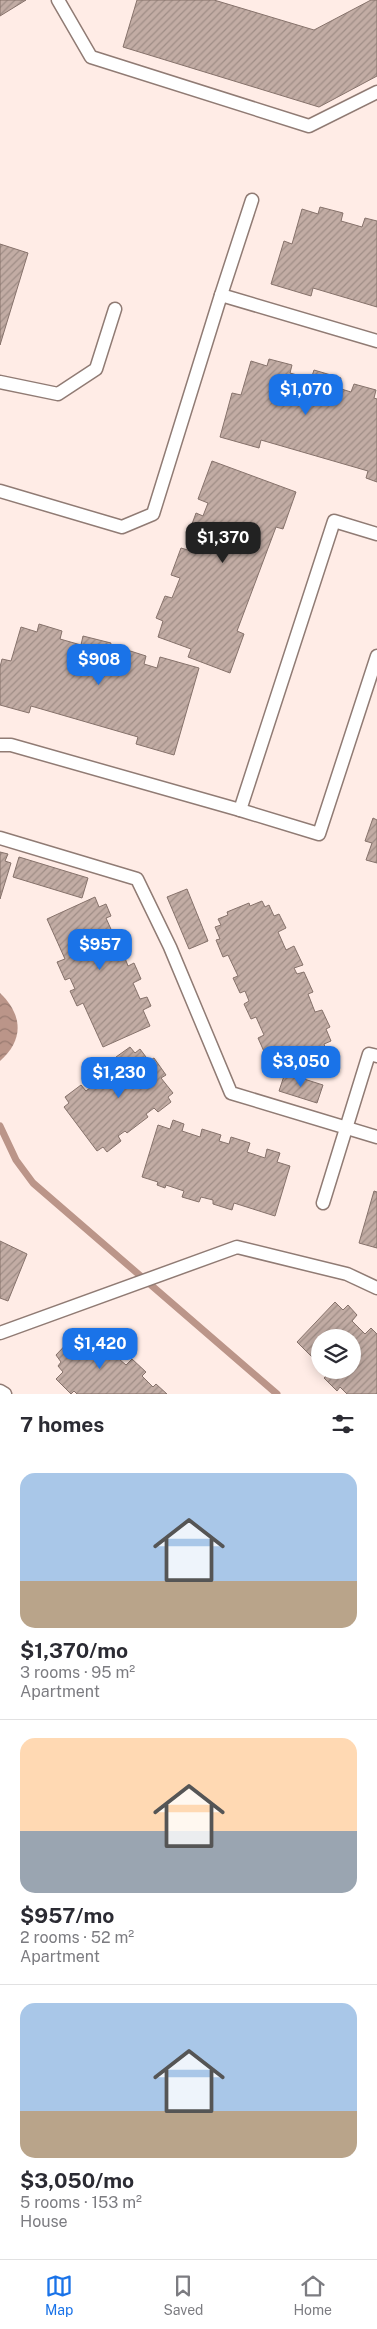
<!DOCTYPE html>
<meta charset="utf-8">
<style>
:root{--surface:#fff;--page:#f2f2f3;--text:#2b2b33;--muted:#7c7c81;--line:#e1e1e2;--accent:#1a73e8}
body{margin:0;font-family:"Public Sans",sans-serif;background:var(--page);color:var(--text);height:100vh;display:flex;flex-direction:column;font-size:19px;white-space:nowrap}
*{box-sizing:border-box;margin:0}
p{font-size:16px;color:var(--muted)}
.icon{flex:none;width:28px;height:28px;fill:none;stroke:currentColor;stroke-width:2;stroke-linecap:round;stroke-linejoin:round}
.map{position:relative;height:1394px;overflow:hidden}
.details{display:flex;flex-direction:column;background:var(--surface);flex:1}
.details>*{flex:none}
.buttons{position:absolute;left:311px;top:1329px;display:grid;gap:10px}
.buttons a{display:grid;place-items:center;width:50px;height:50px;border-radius:50%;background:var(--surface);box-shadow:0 2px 12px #0003;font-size:25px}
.price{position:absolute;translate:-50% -42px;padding:0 11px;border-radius:10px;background:var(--accent);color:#fff;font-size:16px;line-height:32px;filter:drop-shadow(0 1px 2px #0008)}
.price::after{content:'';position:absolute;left:50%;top:30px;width:15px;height:11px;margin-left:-8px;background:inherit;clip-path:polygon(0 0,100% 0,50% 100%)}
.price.selected{background:#222;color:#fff}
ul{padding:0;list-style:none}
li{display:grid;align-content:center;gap:10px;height:265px;padding:0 20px}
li+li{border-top:1px solid var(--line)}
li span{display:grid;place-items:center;height:155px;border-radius:15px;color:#555}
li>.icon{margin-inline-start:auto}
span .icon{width:90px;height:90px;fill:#fffc;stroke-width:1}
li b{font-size:21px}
h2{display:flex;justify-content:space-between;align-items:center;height:60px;padding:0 20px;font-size:21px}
.tab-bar{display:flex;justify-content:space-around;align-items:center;height:70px;border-top:1px solid var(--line);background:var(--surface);font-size:14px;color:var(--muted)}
.tab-bar a{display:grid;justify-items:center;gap:2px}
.tab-bar .selected{color:var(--accent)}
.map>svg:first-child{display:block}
.water{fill:url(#water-waves)}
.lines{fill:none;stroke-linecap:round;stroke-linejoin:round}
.stream{stroke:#bb9589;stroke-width:7}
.building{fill:url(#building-hatch);stroke:#86726b}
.service-casing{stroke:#907b74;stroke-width:15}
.service{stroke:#fff;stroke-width:12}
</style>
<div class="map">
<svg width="377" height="1394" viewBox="0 0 377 1394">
<defs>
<pattern id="water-waves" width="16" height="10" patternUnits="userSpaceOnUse" patternTransform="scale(1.25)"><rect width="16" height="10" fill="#bb9589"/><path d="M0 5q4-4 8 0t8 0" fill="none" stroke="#997a70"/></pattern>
<pattern id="building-hatch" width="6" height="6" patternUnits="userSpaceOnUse" patternTransform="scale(1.25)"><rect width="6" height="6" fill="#c2aca4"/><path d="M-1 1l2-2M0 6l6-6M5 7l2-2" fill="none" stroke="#9f8d86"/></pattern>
</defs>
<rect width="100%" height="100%" fill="#ffece6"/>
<!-- water -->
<path class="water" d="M0,993C23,1015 24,1040 0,1061Z"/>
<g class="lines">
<!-- stream -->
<path class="stream" d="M0,1126L16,1160L33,1183L277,1394"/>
</g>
<!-- building -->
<g class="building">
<path d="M0,0H26L0,16Z"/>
<path d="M137,0H214L314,30L371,0H377V76L319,107L123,47Z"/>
<path d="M320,207L343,213L341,221L362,227L365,218L377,221V307L313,288L311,296L271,284L284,241L292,244L302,209L318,214Z"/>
<path d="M0,244L28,253L0,345Z"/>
<path d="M269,359L292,365L290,373L311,379L314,370L341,378L338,388L351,392L354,384L376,390L374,398L377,399V482L366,478L368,471L261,440L259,448L220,437L232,393L241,395L251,361L267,366Z"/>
<path d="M212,461L296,492L283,529L276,527L237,631L244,634L230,673L188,657L191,649L158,637L163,621L156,618L165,596L172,598L180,578L171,575L181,548L191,551L196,538L188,535L196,513L203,516L208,503L198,499Z"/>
<path d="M39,624L62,631L60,639L81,645L83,636L111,643L108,654L121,658L124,649L146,656L144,664L157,668L160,657L199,668L174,755L136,744L138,737L31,706L29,713L0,705V667L2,659L11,661L21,627L37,632Z"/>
<path d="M373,818L377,820V863L366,860L372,843L365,841Z"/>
<path d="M0,852L8,854L5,861L11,863L0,899Z"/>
<path d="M19,857L88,878L82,898L13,877Z"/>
<path d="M187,889L208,941L189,949L167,897Z"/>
<path d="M95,897L99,907L106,904L111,916L106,918L114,936L120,933L128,951L123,953L128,966L134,963L141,979L133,983L140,999L147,997L151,1006L143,1010L150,1026L103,1047L83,1003L77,1006L70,991L75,989L70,978L65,980L57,962L65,959L47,919Z"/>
<path d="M262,901L265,907L269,905L274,916L279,914L286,928L278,932L286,950L294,946L303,965L294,968L297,974L304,972L313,992L308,994L315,1012L322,1010L330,1027L326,1029L331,1041L324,1044L326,1050L316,1054L318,1057L295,1067L294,1065L284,1069L282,1064L274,1067L270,1055L266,1056L258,1038L264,1035L256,1017L251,1019L244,1004L249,1001L245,991L240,993L233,978L238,976L228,955L223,957L216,940L220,939L215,927L221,925L218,919L228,915L227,912L249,903L250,906Z"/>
<path d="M130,1047L135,1053L140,1049L149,1061L154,1058L166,1075L161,1078L173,1093L168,1097L171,1102L158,1112L154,1108L146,1114L148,1117L127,1133L125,1131L118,1136L121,1141L107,1152L103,1147L97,1151L64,1107L69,1103L65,1097L81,1085L86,1091L91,1087L88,1083L110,1067L112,1070L121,1063L116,1057Z"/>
<path d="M285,1073L323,1085L317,1103L279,1091Z"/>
<path d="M173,1120L184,1124L182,1131L200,1137L202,1129L221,1135L219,1141L229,1144L231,1137L250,1143L247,1152L265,1158L267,1149L280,1153L277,1162L290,1166L275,1216L234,1203L232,1210L213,1204V1200L201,1197L199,1202L182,1197L184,1191L166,1185L165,1188L157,1185L158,1182L142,1177L158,1125L170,1129Z"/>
<path d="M374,1191L377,1192V1248L359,1243Z"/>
<path d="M0,1241L27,1254L8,1301L0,1298Z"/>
<path d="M335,1302L343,1310L348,1305L357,1315L352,1321L365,1334L371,1328L377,1334V1394H347L340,1387L337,1391L324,1378L329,1373L326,1370H352V1338H320V1365L297,1342Z"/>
<path d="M98,1333L117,1348L112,1353L126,1365L132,1359L146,1372L142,1376L153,1387L156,1384L167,1394H77L74,1391L71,1394L56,1379L63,1372L58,1366L61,1362L56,1355L74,1336L82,1340L85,1336L91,1341Z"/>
</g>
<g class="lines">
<defs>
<g id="service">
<path d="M58,0L91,57L309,126L377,92"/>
<path d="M252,200L221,295L377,341"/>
<path d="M0,382L58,394L96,369L115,309"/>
<path d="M0,491L122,527L153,514L221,295"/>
<path d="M377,534L334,521L240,810L319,834L377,656"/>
<path d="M0,745H11L240,810"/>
<path d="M0,838L137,879L170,947L231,1093L377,1137"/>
<path d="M323,1203L369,1054L377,1056"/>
<path d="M0,1333L237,1247L347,1274L377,1288"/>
<path d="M0,1391L5,1394"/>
</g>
</defs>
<!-- service casing -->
<use href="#service" class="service-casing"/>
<!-- service -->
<use href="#service" class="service"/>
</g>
</svg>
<div class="buttons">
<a><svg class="icon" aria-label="layers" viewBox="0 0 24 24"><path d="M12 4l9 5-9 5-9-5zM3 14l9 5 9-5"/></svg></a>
</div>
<b class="price" style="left:306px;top:416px">$1,070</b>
<b class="price selected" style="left:223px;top:564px">$1,370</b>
<b class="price" style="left:99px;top:686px">$908</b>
<b class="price" style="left:100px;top:971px">$957</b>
<b class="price" style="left:301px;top:1088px">$3,050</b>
<b class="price" style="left:119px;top:1099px">$1,230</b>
<b class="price" style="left:100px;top:1370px">$1,420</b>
</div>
<section class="details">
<h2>7 homes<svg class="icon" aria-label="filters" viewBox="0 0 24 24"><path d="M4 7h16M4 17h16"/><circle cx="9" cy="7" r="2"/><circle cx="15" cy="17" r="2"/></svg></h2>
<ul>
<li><span style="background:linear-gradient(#a9c7e8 70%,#b9a48a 0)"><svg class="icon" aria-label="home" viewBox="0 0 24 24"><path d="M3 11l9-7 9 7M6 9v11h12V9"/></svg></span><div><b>$1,370/mo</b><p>3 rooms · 95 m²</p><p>Apartment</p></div></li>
<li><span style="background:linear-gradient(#ffd9b3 60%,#9aa5b1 0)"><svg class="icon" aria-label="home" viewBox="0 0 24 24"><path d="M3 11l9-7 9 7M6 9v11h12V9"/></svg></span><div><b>$957/mo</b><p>2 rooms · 52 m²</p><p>Apartment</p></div></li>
<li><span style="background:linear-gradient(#a9c7e8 70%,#b9a48a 0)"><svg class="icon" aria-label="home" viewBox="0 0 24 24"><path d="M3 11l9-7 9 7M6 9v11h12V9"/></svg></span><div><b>$3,050/mo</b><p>5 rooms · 153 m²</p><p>House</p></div></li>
</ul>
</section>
<nav class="tab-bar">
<a class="selected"><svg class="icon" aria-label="map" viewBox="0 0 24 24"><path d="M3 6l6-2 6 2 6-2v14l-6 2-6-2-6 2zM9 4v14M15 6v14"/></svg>Map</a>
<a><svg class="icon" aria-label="saved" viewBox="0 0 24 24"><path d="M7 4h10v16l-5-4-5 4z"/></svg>Saved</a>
<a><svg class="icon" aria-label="home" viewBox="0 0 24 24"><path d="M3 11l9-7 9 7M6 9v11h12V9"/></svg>Home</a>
</nav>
